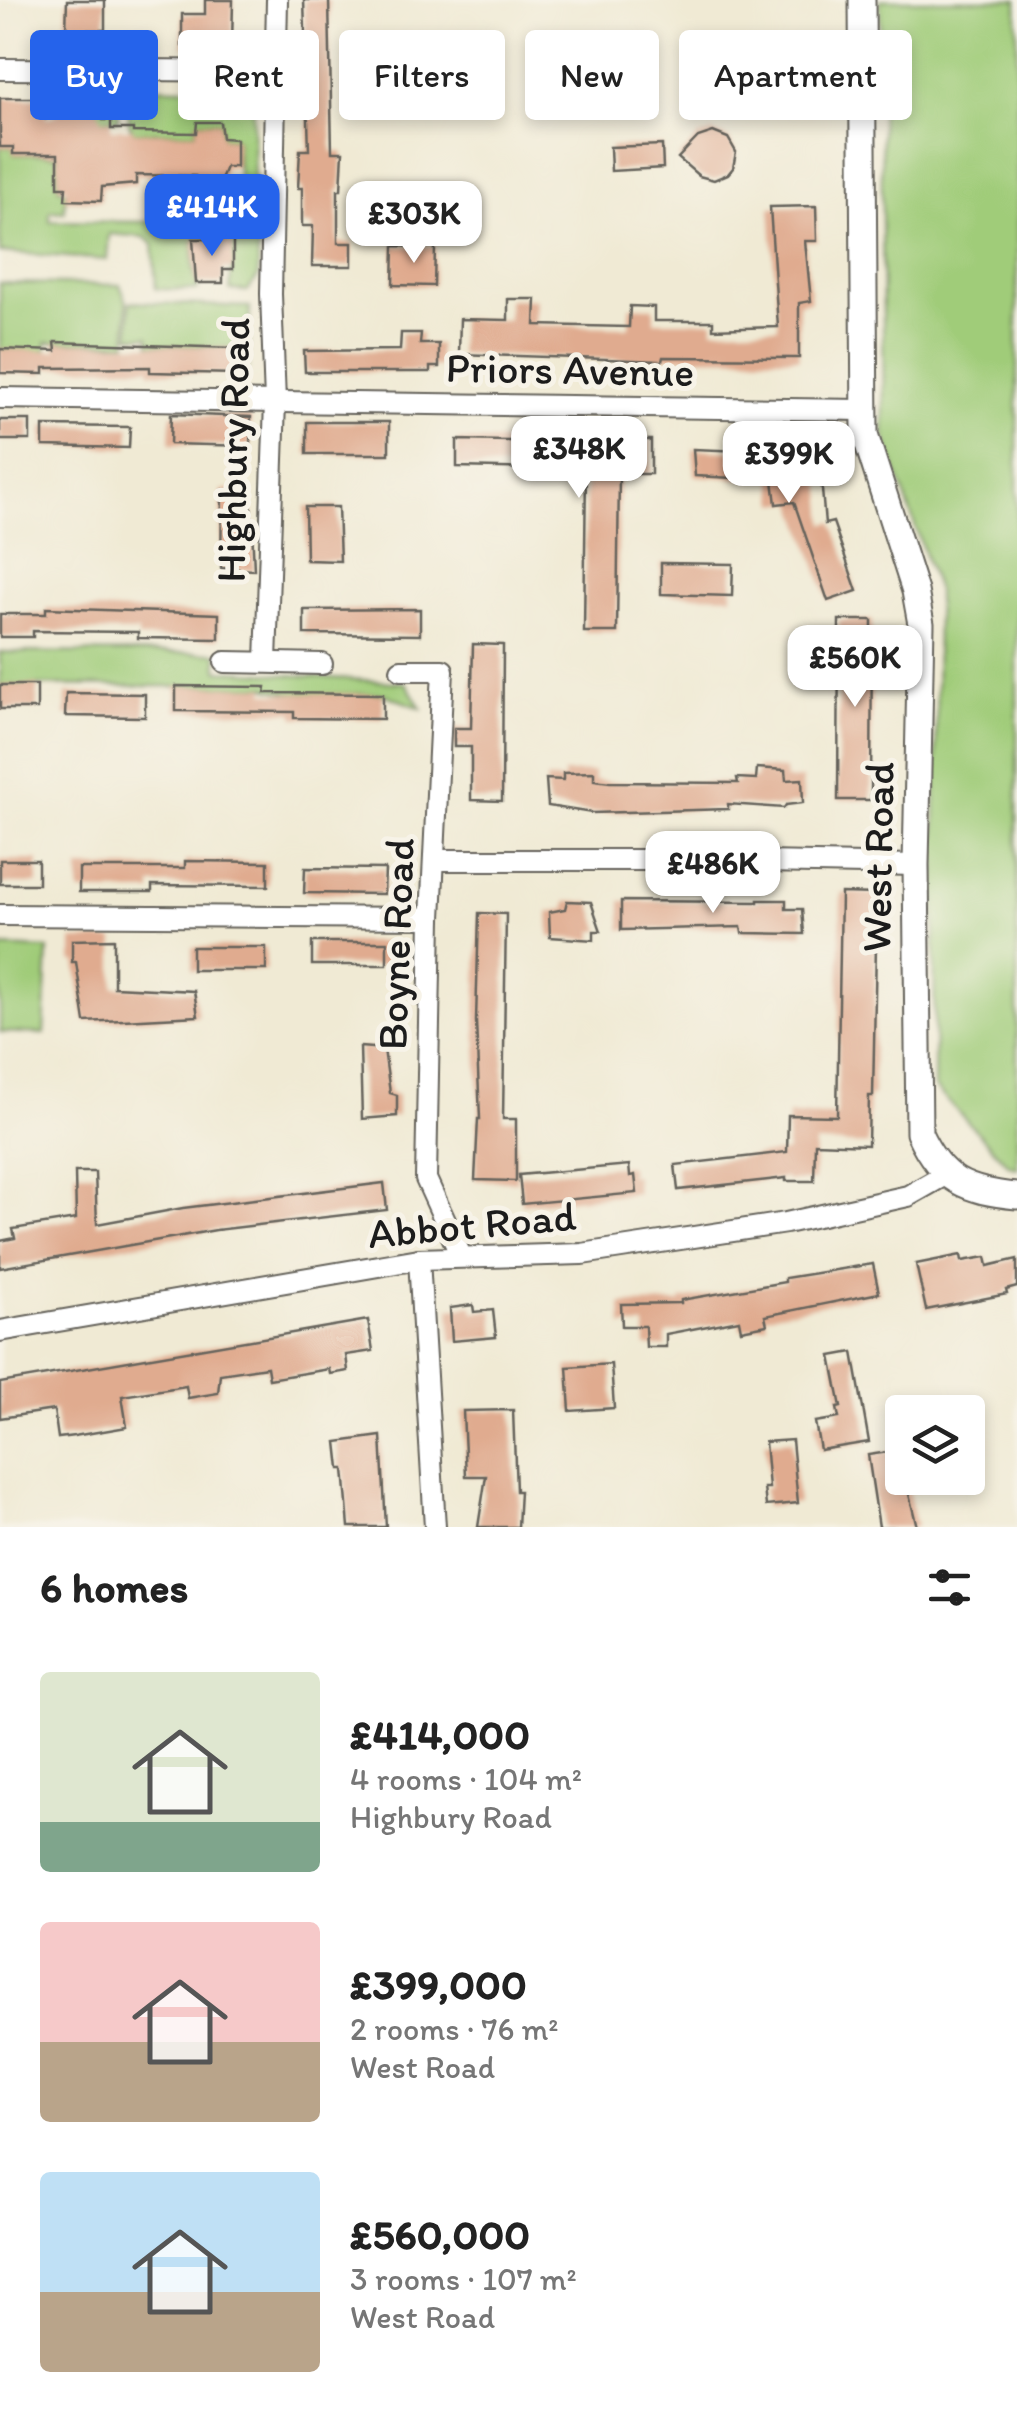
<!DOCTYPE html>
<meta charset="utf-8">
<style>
:root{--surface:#fff;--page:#f2f2f2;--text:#222;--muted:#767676;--accent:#2563eb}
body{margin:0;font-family:Itim,sans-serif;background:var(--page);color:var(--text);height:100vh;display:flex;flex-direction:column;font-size:38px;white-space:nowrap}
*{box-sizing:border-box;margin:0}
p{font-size:32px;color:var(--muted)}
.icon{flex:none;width:55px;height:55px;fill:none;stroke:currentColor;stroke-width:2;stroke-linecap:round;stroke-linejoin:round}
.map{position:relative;height:1527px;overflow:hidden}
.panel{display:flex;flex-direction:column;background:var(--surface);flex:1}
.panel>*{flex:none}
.guide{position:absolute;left:30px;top:30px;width:958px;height:90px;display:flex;gap:20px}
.tools{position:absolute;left:885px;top:1395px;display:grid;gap:20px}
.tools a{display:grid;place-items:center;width:100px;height:100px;border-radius:10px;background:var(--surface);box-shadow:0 5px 15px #0003;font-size:50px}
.price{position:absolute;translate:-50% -85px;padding:0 22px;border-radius:20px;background:#fff;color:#222;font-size:32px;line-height:65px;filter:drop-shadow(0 2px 5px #0008)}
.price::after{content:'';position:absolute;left:50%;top:60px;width:30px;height:22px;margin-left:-15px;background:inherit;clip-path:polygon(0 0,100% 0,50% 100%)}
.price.on{background:var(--accent);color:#fff}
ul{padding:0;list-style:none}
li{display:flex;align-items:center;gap:30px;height:250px;padding:0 40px}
li span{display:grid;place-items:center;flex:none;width:280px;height:200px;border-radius:10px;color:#555}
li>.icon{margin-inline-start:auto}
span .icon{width:120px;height:120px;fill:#fffc;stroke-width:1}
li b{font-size:42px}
h2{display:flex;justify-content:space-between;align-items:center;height:120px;padding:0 40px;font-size:42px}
.chip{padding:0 35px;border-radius:10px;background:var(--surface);box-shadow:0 5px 15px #0003;font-size:35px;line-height:90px}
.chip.on{background:var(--accent);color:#fff}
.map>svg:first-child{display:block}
.green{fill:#a0cc79;stroke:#5e744a;stroke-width:2.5}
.building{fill:#e0ab8f}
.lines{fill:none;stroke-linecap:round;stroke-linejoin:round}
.minor-casing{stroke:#66645c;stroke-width:24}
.tertiary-casing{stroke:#66645c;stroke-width:29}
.minor{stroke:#fff;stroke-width:20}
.tertiary{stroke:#fff;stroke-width:25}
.labels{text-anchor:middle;stroke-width:10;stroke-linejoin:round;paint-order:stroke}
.street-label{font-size:42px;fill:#1c1c1c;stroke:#f7f3e8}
</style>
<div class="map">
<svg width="1017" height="1527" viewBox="0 0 1017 1527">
<rect width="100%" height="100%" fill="#f7f3e8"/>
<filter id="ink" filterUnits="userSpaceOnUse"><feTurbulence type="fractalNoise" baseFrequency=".01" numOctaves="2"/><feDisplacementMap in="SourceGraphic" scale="20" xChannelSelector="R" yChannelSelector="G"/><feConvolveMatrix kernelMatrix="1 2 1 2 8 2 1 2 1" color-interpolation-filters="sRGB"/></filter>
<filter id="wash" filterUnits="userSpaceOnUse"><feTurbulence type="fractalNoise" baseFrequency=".0048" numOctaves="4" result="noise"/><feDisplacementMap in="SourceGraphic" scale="40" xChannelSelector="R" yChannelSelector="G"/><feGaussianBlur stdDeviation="2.25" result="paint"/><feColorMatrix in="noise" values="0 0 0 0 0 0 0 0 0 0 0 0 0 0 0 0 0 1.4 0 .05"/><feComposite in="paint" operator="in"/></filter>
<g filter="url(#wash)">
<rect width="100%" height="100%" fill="#f0ead4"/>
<!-- green -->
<g class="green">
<path d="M880,0H1017V1168L1009,1165L934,1087L937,591L884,434Z"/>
<path d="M128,87L237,89L251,100L253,108L254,189L239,188L236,139L222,138L220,122H197L196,133L133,132L129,124Z"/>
<path d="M106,88L120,91L118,120H97L96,108L49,112V89Z"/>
<path d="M0,147H13L14,154L58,155V187L66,192L64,212L50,211V221L258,223V277L247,291L230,290L233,239L193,240V268L198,290L156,289L153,244L144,237L109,234L107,260L0,252Z"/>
<path d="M0,283L120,285L127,302V343L46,342V352L0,349Z"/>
<path d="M130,302L250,307L248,369L237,370L234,348L150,345L149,336H130Z"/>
<path d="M0,652L217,653L218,670L406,683L421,708L383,694H295L265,687L0,685Z"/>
<path d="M0,947L48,949L44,1034L0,1032Z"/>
</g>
<g id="blocks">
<!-- building -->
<g class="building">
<path d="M67,0H105V30H66Z"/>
<path d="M205,0H233L232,46H182V14H205Z"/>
<path d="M304,0H329L332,152H343L341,190H338V243H352V266H312L313,226H302V188H298L300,150H309Z"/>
<path d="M0,98H46V119L71,108H96L103,120H111V129H133V132L196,133L197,122H220L222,138L236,139V167H226L219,184H194L195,176L136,175V184L102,187L101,201L65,200L66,187H58V154H13V147H0Z"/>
<path d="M713,132L728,138L736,152L733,168L728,174L714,180L699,176L678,158L698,137Z"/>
<path d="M662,145L663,168L611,171L610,147Z"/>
<path d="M816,206L817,241H805L811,301L799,303V358L663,357L662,361L459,354L460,319L508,320V299H536L535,325L629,327L630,306L654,307V321H713V329L778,327L770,207Z"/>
<path d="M193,239H233V269H223V283H196Z"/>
<path d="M394,246L435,247L434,286L393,285Z"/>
<path d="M401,333H421L420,344H439V367H430V372H305L304,351L400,350Z"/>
<path d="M55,342L234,348L237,374L150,372V367L44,368V374L0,373V349L56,351Z"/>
<path d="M171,414L251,417L250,446L170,444Z"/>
<rect x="0" y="420" width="30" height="20"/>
<rect x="307" y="422" width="82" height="32"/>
<path d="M43,426L130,427L129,448L43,446Z"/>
<path d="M552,439L651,440V474H619L617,632H584L586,470L457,467V440L552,442Z"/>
<path d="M693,449L791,453L796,471L821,478L825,524L833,522L857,591L828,601L794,502L776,504L773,480L695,476Z"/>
<path d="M244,489V503H251L254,570L221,568L222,490Z"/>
<path d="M305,507H338L340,561L306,560Z"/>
<path d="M661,563L733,564L732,596L661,594Z"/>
<path d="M46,608L219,614V639L138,638V632L33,631V637H0V614H46Z"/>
<path d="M420,609V635L304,634V610Z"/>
<path d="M839,620H872L871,800H838Z"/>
<path d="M473,644L503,645L502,801L471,800V747H454V728H471Z"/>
<rect x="0" y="685" width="37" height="24"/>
<path d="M176,686L266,687L265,693L383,694V719L294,718V712L176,711Z"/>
<path d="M66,693L145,694V717L65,716Z"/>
<path d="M757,768L785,770L786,780L802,779L803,803L786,805L784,808L728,804V809L592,813L548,806L546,779L563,780V773L594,772V780L610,782L738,783L737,778L756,779Z"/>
<rect x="0" y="860" width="38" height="24"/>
<path d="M185,861L268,862V886L152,885V892H79V868H185Z"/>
<path d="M305,868L385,869L384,894L304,893Z"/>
<path d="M841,893L877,894L873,1096H869L868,1145L815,1143L814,1181H786V1178L678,1190L675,1165L787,1152L788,1115L837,1116Z"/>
<path d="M758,900H786V909H802L804,934L742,933L741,927L621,930V901L758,902Z"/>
<path d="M567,901L591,902L601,931H594V940L550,937L549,912L565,909Z"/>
<path d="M479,913L506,914L503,1119H516V1181L475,1180L478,1119H480L476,1021Z"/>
<path d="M114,939V987L194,991L198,1016L85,1022L76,962H72V940Z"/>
<rect x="312" y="942" width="75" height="23"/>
<rect x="192" y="947" width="74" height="23"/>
<path d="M360,1047L384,1049L390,1093L397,1095V1116L362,1119Z"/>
<path d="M629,1165L630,1176L635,1175L637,1193L522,1204L519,1175Z"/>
<path d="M75,1172H95L97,1224L183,1208L384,1183L387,1210L216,1230L0,1268V1241L15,1238L13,1229L76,1219Z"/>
<path d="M961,1255L962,1261L986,1257L988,1266L1017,1259V1287L1006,1290L1007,1294L926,1310L916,1264Z"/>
<path d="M873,1264L879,1293L765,1316L767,1325L741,1330L739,1320L666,1334V1347H646L645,1326H622L621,1304L681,1303V1300L785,1282V1278Z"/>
<path d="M473,1305L474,1312L493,1310L496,1337L452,1341L450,1308Z"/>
<path d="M368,1320L373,1351L346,1355L348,1371L330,1374L329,1369L269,1379L267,1367L220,1374L218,1393L188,1398L186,1386L122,1396L127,1427L74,1436L58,1438L54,1410L0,1418V1383Z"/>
<path d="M853,1352L869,1442L820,1450L815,1422L839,1418L837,1408L841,1407L831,1356Z"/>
<path d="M611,1364L614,1408L570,1411L567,1367Z"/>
<path d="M513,1410L516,1491H520L518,1527H478L486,1476H466L463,1411Z"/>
<path d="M381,1436L386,1527H349L344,1469H340L337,1442Z"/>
<path d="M792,1440L798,1503L766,1506L764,1488H769L765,1442Z"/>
<path d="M902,1450V1478H905L917,1527H879L868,1455Z"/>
</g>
</g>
</g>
<g filter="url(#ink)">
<use href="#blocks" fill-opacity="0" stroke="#66645c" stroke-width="2.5"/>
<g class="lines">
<defs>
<g id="minor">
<path d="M0,69L277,71"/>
<path d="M0,398L863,410"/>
<path d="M266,661L275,402L271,294L277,0"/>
<path d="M225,662L322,664"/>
<path d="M401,670H443L431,918L426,1179L461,1256"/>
<path d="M435,860H661L916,865"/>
<path d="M0,915L431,918"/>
<path d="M419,1259L435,1527"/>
<path d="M0,1331L419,1259L582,1254L786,1223L908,1196L945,1175"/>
</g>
<path id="tertiary" d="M862,0L865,435L915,591L921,624L916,865L919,1133C941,1181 966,1191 1017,1196"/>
</defs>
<!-- minor casing -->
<use href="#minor" class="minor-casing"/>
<!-- tertiary casing -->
<use href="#tertiary" class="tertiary-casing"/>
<!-- minor -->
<use href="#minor" class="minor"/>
<!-- tertiary -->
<use href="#tertiary" class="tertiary"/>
</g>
</g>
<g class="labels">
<!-- street labels -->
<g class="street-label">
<text transform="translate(570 369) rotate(1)" y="15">Priors Avenue</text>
<text transform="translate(232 450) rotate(-89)" y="15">Highbury Road</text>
<text transform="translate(877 857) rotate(-89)" y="15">West Road</text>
<text transform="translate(395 944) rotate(-88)" y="15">Boyne Road</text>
<text transform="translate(472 1224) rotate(-5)" y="15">Abbot Road</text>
</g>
</g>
</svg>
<div class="tools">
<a><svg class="icon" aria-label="layers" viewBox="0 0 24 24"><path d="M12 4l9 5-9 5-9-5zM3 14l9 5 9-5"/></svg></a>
</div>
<b class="price on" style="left:212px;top:259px">£414K</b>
<b class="price" style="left:414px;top:266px">£303K</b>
<b class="price" style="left:579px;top:501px">£348K</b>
<b class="price" style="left:789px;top:506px">£399K</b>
<b class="price" style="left:855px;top:710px">£560K</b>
<b class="price" style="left:713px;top:916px">£486K</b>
<div class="guide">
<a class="chip on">Buy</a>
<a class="chip">Rent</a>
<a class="chip">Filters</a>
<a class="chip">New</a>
<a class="chip">Apartment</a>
</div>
</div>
<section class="panel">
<h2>6 homes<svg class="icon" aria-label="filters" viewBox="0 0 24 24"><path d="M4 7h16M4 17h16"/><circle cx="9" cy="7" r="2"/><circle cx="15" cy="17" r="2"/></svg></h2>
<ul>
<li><span style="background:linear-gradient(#dfe7d0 75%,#7fa58c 0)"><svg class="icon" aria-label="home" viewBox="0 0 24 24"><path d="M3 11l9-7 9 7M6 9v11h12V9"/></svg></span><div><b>£414,000</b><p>4 rooms · 104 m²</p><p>Highbury Road</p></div></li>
<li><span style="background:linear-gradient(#f6c9c9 60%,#b9a48a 0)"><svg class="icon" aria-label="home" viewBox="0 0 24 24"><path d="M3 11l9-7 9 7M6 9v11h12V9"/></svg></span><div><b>£399,000</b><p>2 rooms · 76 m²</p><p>West Road</p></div></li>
<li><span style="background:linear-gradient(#bfe0f5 60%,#b9a48a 0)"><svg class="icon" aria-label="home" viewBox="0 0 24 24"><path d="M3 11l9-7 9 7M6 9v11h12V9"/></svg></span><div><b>£560,000</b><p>3 rooms · 107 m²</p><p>West Road</p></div></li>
</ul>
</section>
